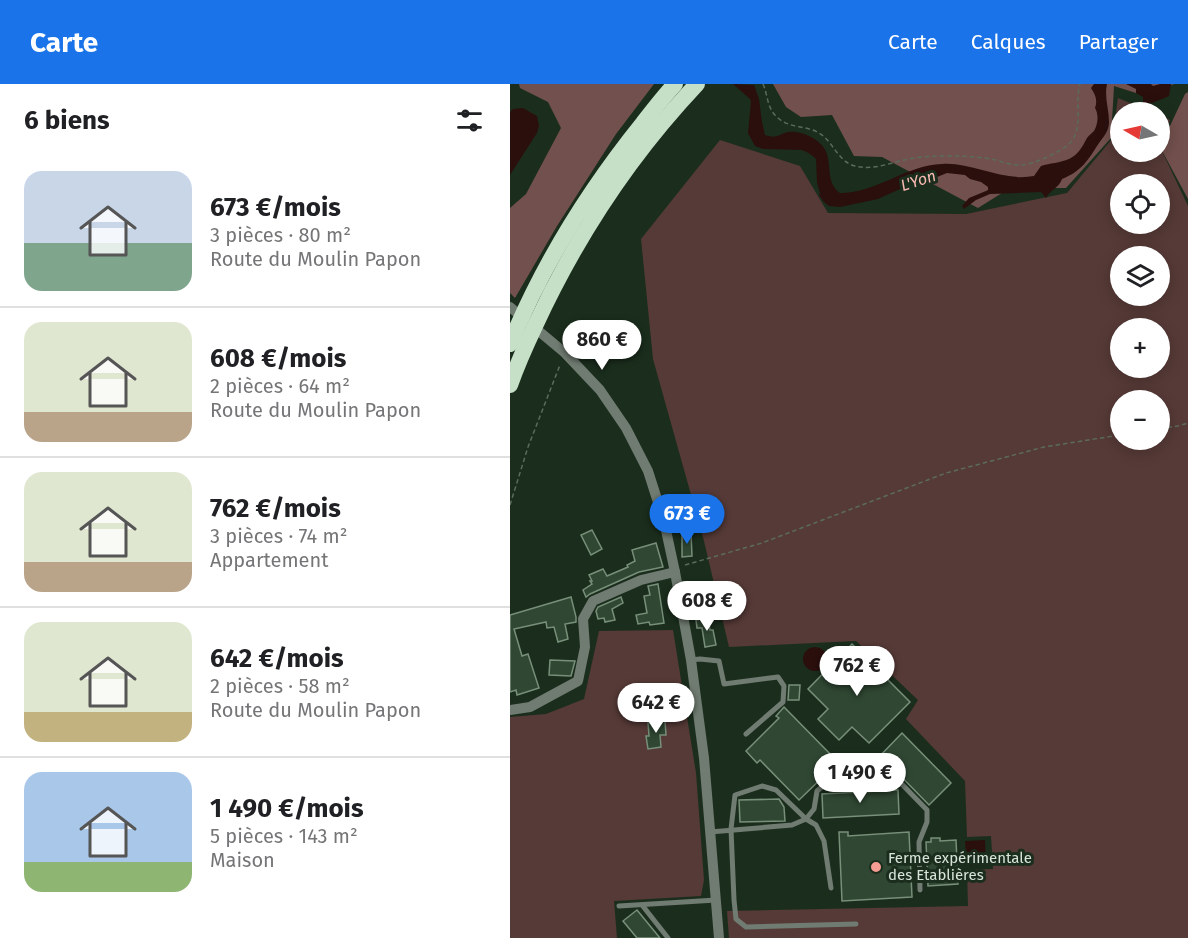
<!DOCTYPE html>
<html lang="fr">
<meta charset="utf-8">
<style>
:root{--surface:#fff;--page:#f2f2f2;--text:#202124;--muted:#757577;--line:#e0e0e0;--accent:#1a73e8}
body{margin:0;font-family:"Fira Sans",sans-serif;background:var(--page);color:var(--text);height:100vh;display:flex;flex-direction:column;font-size:22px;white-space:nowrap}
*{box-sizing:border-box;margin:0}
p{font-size:20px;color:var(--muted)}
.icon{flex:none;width:33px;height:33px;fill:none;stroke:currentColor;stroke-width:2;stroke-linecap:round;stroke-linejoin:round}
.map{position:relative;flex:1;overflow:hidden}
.drawer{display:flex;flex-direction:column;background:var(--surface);width:510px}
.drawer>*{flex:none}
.needle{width:39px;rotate:279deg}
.controls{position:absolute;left:600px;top:18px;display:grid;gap:12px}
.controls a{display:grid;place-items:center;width:60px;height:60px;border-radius:50%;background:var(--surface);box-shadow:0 3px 15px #0003;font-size:30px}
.price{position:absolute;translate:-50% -51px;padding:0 14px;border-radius:21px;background:#fff;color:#222;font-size:20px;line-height:39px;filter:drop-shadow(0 2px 3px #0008)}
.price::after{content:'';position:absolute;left:50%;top:36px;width:18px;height:14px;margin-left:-9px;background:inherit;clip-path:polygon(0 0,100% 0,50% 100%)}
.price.current{background:var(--accent);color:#fff}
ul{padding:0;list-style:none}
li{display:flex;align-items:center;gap:18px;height:150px;padding:0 24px}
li+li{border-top:2px solid var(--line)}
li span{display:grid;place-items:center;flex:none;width:168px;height:120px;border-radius:18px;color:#555}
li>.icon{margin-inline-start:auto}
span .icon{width:72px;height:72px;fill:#fffc;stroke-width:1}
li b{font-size:26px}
h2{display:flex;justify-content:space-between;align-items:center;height:72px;padding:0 24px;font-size:26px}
header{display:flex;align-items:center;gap:36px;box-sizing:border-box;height:84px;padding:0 30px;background:var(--accent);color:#fff}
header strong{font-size:28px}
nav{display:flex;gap:33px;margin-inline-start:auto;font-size:21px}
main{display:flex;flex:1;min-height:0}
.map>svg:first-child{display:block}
.green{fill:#563a37;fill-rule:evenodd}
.forest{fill:#72504d}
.water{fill:#2a0f0d}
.building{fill:#304833;stroke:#788f7a;stroke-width:1.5}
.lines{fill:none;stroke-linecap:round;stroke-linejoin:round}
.path{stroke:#5b6b5c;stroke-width:1.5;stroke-dasharray:4.5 3;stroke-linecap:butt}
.service{stroke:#707b71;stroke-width:5}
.minor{stroke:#707b71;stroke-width:10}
.trunk{stroke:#c6e0c8;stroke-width:16}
.poi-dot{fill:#f59c93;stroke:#1b2e1d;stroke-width:2}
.labels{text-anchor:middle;stroke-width:6;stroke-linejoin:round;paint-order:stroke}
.poi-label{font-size:15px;fill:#d8e4d9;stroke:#1b2e1d;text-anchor:start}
.water-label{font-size:16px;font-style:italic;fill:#f9b8b1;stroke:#1b2e1d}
</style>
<header>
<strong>Carte</strong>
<nav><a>Carte</a><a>Calques</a><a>Partager</a></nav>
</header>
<main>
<section class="drawer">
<h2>6 biens<svg class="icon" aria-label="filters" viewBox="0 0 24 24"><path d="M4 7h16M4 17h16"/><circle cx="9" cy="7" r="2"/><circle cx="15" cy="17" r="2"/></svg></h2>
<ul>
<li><span style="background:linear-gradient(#c9d6e8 60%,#7fa58c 0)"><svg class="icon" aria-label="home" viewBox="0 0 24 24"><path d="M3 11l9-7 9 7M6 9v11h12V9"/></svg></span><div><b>673 €/mois</b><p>3 pièces · 80 m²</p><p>Route du Moulin Papon</p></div></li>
<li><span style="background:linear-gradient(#dfe7d0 75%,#b9a48a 0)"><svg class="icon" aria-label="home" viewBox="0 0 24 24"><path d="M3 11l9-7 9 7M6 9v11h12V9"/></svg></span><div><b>608 €/mois</b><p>2 pièces · 64 m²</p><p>Route du Moulin Papon</p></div></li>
<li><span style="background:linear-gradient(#dfe7d0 75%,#b9a48a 0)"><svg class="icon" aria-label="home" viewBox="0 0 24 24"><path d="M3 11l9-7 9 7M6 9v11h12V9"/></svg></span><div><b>762 €/mois</b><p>3 pièces · 74 m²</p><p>Appartement</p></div></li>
<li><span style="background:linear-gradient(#dfe7d0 75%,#c2b280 0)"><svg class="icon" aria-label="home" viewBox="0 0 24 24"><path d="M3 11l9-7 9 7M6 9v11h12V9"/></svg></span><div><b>642 €/mois</b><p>2 pièces · 58 m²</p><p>Route du Moulin Papon</p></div></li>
<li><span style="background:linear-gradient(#a9c7e8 75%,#8fb573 0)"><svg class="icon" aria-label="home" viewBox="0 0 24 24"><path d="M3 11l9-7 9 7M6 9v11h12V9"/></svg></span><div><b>1 490 €/mois</b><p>5 pièces · 143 m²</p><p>Maison</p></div></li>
</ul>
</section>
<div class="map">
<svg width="678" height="854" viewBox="0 0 678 854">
<rect width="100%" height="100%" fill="#1b2e1d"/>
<!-- green -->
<g class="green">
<path d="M608,14L642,28H610V68H650V31L660,36L650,63L678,122V854H219L217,827L458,822L457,786L483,785L481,752L457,753L455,697L396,635L408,616L346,557L219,563L194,457L143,275L131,155L210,56L290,82L318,129L456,130L557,109L602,55ZM610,100H650V140H610ZM610,172H650V212H610ZM610,244H650V284H610ZM610,316H650V356H610Z"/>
<path d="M163,546L186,689L194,796L191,812L104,817L107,854H0V633L36,630L74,615L89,547Z"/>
</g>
<!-- forest -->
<g class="forest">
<path d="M9,0H144L106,50L47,142L5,214L0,209V124L16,110L51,44L38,18L10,4Z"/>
<path d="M263,0H665L626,9L604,2L601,54L556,104H500L468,124L372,73L344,72L322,31L291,33L276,23Z"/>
<path d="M678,8V115L650,63L675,10Z"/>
</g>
<!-- water -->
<g class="water">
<path d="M223,0L244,1L249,15L252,38L255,51C267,55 267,51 278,48C292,46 313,56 317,70C321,84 317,100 330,109C367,109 396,81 432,80C463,78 492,98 524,92L531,82C540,79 550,79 559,75C569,70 572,63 577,54C579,51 582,49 584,47C588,40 589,31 585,24C588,16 585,10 581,4L584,0H597C594,13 599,25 599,38C599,47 594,52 589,59C578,76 572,87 552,95C549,104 540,106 536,114L531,108L480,110L466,116L454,125L452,122L459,114L476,107L478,106V103L471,98L460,95L455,91L437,89L427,93L401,100L368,115L330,123L319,122L314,118L309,111L310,109L307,99L306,75C302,71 298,68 292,66L253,65L245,62L238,49L241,17L240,15Z"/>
<path d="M616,0H641L643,2L650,0H661L659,12L657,13L642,19H633V13L626,9V5Z"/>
<path d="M13,24L27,32L29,42L27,49L0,91V28L3,25Z"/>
<circle cx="305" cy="575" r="12"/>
<path d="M475,756L476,781L457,782L455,757Z"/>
</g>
<!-- building -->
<g class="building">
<path d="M82,446L92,465L81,471L71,451Z"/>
<path d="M172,449H181L182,472L172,473Z"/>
<path d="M146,459L153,483L129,488L80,510L76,513L73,506L82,500L80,497H82L79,491L93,485L97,492L118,483L117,481L125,477L122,466Z"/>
<path d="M148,500L154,539L140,541L139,538L128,540L126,531L137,529L134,512L140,511L138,502Z"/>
<path d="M61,513L66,533V538L55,540L58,555L48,558L44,543L37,544L36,538L4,545L12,572L18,570L29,604L7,611L6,606L0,608V531Z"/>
<path d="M111,513L113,519L102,525L105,536L95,538L94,534L88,535L86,527L88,523Z"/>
<path d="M198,533L200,546H203L206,561L195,563L192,544H187L186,536Z"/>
<path d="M342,560L400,618L359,659L342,643L329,656L308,635L318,625L298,605Z"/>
<path d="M40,576L65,577L61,592L39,591Z"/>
<path d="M279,601H290L289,616H278Z"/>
<path d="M274,623L327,677L318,686L319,687L289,716L250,676L247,679L236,667L269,634L266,632Z"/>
<path d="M155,637L156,651H150L151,663L138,665L136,652H139L138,639Z"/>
<path d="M392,649L441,699L419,721L376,677L372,680L367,675Z"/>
<path d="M388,706L389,730L313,734L312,710Z"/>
<path d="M269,715L274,723L275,737L230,738L229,716Z"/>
<path d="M329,748H338V752L399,748L402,813L332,817Z"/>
<path d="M421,754H430V757L446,756L448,800L418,802L416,758H421Z"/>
<path d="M127,826L150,854H127L113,837Z"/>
</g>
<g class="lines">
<!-- path -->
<g class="path">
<path d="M253,0C258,11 257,25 267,33C279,45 296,41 309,49C323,57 328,78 345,82C363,87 382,78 399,75C409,73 420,72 431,72C448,72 464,72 481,75C491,77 501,82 512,81C524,80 548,69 558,61C575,45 564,20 570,0"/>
<path d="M650,345L668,342L678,339"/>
<path d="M0,421L18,363L50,281"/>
<path d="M175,481L252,459L436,389L534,363L610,351"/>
</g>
<!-- service -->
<g class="service">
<path d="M181,576L190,575L209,577L214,600L268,593L274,602L273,618L236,650"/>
<path d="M200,748L282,741L296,735L304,725L307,707L319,697L360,682L380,688L417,726V738L409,758L410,806"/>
<path d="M321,804L314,757L306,741L296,735L266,706L252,702L225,711L221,745L224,816L226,835L236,843L346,840"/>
<path d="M132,821L158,854"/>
<path d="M109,822L206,816"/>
</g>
<!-- minor -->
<g class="minor">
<path d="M0,223L55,269L90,306L116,344L138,387L154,437L165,488L181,576L194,674L209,854"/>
<path d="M0,626L20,623L68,597L75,563L73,535L83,517L131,496L165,488"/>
</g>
<!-- trunk -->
<g class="trunk">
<path d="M0,260C33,180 79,106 133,39C143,26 154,12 165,0"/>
<path d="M0,301C7,281 16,261 25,242C66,153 120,71 187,0"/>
</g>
</g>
<!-- markers -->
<circle class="poi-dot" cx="366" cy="783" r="6"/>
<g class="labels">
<!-- poi labels -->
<g class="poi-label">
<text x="378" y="779">Ferme expérimentale<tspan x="378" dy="17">des Etablières</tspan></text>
</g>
<!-- water labels -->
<g class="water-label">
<text transform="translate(408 96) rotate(-18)" y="6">L'Yon</text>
</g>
</g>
</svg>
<div class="controls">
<a><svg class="needle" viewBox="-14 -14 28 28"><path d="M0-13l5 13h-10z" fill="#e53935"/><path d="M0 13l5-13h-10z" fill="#757577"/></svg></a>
<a><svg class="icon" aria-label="locate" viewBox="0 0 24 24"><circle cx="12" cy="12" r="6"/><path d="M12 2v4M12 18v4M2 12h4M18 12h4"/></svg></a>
<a><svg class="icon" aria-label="layers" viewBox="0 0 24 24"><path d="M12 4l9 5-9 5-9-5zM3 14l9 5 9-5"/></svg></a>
<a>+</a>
<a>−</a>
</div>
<b class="price" style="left:92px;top:287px">860 €</b>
<b class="price current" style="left:177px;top:461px">673 €</b>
<b class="price" style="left:197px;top:548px">608 €</b>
<b class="price" style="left:347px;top:613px">762 €</b>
<b class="price" style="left:146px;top:650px">642 €</b>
<b class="price" style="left:350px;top:720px">1 490 €</b>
</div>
</main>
